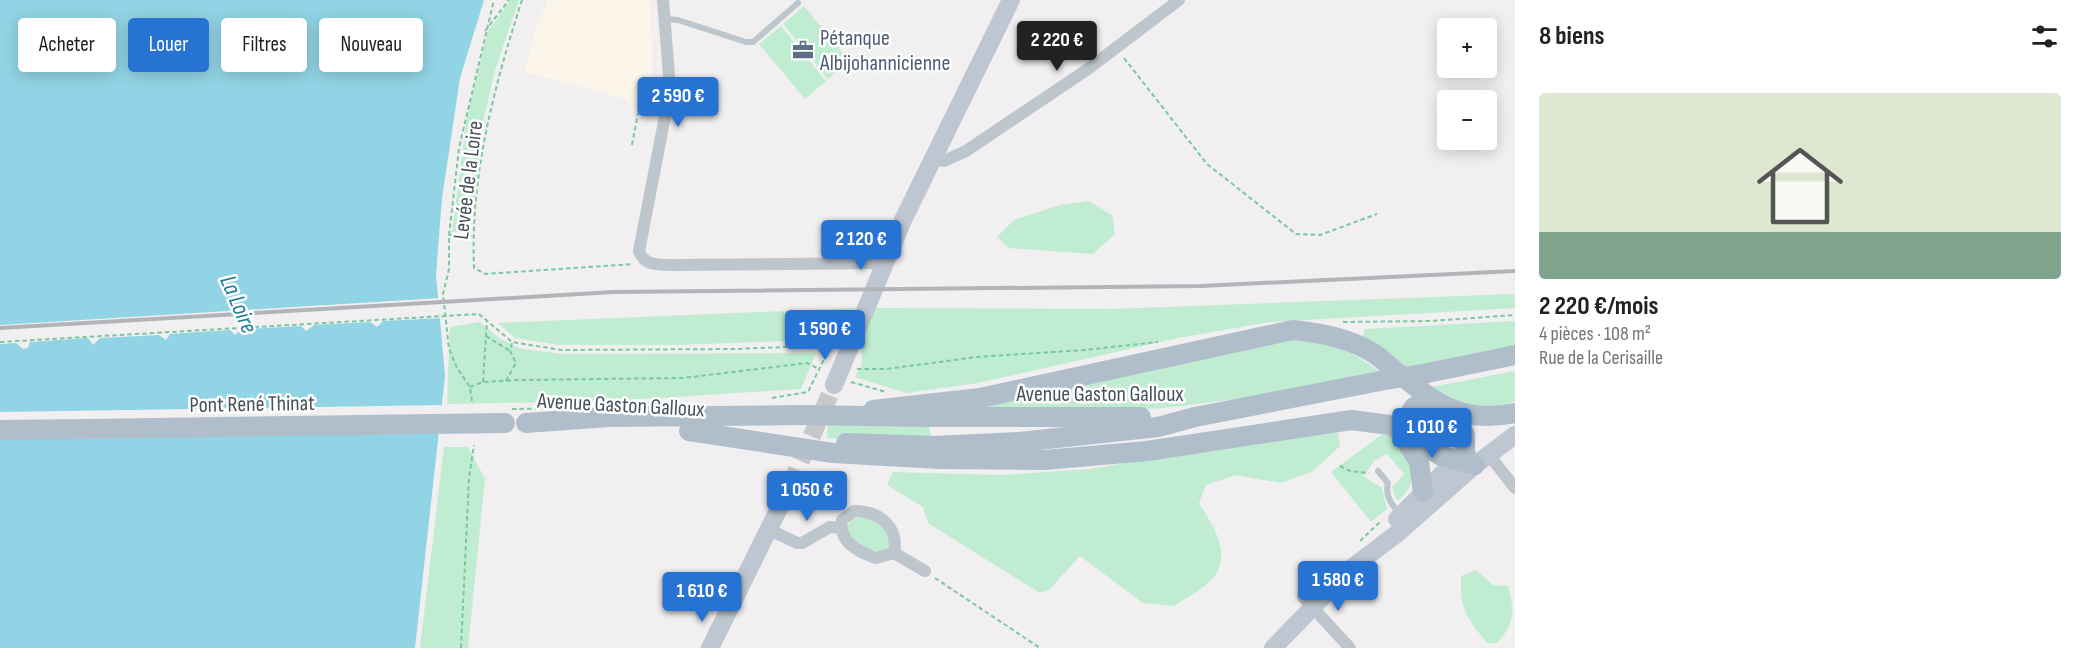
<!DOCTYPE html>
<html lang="fr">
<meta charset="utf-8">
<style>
:root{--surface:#fff;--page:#f6f6f6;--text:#202124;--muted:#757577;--line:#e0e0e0;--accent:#2673d4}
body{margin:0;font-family:"Sofia Sans Condensed",sans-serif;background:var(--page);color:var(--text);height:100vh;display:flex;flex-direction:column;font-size:22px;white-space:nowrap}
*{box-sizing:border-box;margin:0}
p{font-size:20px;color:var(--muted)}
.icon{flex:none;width:33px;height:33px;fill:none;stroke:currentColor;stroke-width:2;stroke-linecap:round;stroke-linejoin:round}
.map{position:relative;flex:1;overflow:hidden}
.side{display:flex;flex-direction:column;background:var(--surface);width:570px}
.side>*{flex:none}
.banner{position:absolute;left:18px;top:18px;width:570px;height:54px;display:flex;gap:12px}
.fabs{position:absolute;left:1437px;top:18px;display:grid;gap:12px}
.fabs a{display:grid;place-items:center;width:60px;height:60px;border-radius:6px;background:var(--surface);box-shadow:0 3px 15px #0003;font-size:30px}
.price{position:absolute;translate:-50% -51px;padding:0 14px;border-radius:6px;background:var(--accent);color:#fff;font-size:20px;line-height:39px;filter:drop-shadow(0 2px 3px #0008)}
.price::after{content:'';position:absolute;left:50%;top:36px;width:18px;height:14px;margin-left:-9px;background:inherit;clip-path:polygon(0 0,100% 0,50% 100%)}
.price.active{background:#222;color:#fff}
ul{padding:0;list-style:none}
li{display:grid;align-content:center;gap:12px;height:318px;padding:0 24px}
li+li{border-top:2px solid var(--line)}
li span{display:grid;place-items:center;height:186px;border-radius:6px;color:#555}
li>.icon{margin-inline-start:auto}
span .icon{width:108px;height:108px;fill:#fffc;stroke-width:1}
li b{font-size:26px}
h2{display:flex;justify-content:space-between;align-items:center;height:72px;padding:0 24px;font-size:26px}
.pill{padding:0 21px;border-radius:6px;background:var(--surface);box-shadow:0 3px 15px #0003;font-size:21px;line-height:54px}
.pill.active{background:var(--accent);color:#fff}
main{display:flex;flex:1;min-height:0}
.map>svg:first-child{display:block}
.commercial{fill:#fbf6e9}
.green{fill:#c0ecd1}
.water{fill:#91d4e5}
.pier{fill:#f1efef}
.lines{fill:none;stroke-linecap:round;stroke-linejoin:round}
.secondary-tunnel{stroke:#c7c8ca;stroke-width:18;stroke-dasharray:18 9;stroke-linecap:butt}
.path{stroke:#7bc7a1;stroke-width:2;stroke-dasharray:4.5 3;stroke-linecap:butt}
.lane{stroke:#bec6cd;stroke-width:6}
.street{stroke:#bec6cd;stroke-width:12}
.secondary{stroke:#bec7d1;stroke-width:18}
.primary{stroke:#b0becc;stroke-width:20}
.rail{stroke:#b1b4b9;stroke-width:4}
.path-bridge{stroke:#7bc7a1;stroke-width:2;stroke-dasharray:4.5 3;stroke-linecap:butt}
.primary-bridge{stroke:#b0becc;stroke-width:20}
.labels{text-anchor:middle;stroke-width:5;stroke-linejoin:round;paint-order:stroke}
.service-label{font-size:22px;fill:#4e5e75;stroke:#fff;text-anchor:start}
.street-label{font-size:22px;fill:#48525b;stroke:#fff}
.water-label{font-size:24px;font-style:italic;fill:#177d98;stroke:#fff}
</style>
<main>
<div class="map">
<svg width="1515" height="648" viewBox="0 0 1515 648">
<rect width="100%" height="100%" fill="#f1efef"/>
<!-- commercial -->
<path class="commercial" d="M548,0H650L654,107L646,108L643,114L633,111L626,99L524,72L535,31Z"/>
<!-- green -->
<g class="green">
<path d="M511,0H519L495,70L484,117L470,231L452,232L467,117L488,31Z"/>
<path d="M804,6L849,61L828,79L783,24Z"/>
<path d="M781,26L826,81L805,99L759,44Z"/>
<path d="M1088,201L1112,215L1115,234L1093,254L1009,248L997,237L1014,220L1060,205Z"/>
<path d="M1515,294V308L1270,322L1178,338L978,383L906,393L855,377L862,365V340L873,308L1112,309Z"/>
<path d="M855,308L842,339L674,345H559L515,338L498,323Z"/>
<path d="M1515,321V345L1405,367L1392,355L1362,336L1365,329Z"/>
<path d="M480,322L499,338L518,348L562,354L816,353L801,389L612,401L447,404L450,327Z"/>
<path d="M1280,340C1321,339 1347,347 1380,372C1311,385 1242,400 1172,407C1098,414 1023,412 948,413Z"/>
<path d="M1515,371V401C1488,415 1454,403 1432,387Z"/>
<path d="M1428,413L1445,418L1459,436L1442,451L1409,427L1420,414Z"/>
<path d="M828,421L928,422L933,443L827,438Z"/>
<path d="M1316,432L1338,433L1340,446L1312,472L1281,483L1236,475L1206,485L1199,503C1212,524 1234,555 1212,579C1202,590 1186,598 1174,606L1143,603L1080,556L1049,590L1040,593L928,523L923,507L887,485L893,472L1002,475L1089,469Z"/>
<path d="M1384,433C1411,446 1426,480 1397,501L1392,487L1404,474L1387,454L1375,460L1363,476L1382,488L1387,509L1371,522L1331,472Z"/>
<path d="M444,447H468L485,479L468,648H420Z"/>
<path d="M865,516L882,523L892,546L886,553C868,552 857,545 845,531L852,519Z"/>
<path d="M1476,570L1493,585L1508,586C1515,613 1515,623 1497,643H1487C1467,618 1459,609 1461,576Z"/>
</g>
<!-- water -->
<path class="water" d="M0,0H484L460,78L442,198L436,275L445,376L415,648H0Z"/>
<!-- pier -->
<g class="pier">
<path d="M441,298L443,318L383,321L377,327L370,322L314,325L306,331L301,326L242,329L235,335L230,330L170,334L166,340L159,335L100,338L93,345L88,338L30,342L28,348L23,349L16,343L0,344V325Z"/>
<path d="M442,405L439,431L0,437V412Z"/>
</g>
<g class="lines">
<!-- secondary-tunnel -->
<path class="secondary-tunnel" d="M790,486L834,385"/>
<!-- path -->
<g class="path">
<path d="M522,0C494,87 470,176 474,268L485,274L633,264"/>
<path d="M485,31L509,0"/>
<path d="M1124,58L1207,164L1296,234L1320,235L1377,214"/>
<path d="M632,145L638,113"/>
<path d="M449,235L472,236"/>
<path d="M479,314L512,342L561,350L736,349L834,345"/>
<path d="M1343,322L1431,321L1515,315"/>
<path d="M486,336L510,351"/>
<path d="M857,369H886L977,357L1084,350L1158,342"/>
<path d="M506,381L516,363L510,351L512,343"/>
<path d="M483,382L487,321"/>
<path d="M851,382L886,392"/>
<path d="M470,387L483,382L518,380L683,378L807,363L819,369"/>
<path d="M772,398L808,392L826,355L829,354"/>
<path d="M472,401L470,387L457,368L449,349L443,294L449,269V235L459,148L494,0"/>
<path d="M1340,466L1350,471L1369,473"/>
<path d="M1360,541L1382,520"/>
<path d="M935,578L1040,648"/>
<path d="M461,648L469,478L474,445"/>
</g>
<!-- lane -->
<g class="lane">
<path d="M665,19L678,20L746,42H753L798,3"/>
<path d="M655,99L668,101"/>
<path d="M1378,471L1388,483C1385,495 1390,504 1399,512"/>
</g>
<!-- street -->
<g class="street">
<path d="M663,0L669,75L668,101L639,251C645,267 658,264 673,265L884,263"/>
<path d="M932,158L944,161L966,151L1088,69L1179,0"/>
<path d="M1489,455L1515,488"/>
<path d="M854,511C880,511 899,527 894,553L876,558C858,552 838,541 842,520Z"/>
<path d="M768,529L797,543H802L830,527L841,528"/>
<path d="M894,553L925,571"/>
<path d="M1303,597L1350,648"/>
</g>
<!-- secondary -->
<g class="secondary">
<path d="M834,385L903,220L1011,0"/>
<path d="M1397,519L1443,473L1468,456"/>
<path d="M710,648L790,486"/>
<path d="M1273,648L1349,570L1399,532L1475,465L1515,435"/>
</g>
<!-- primary -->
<g class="primary">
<path d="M1427,373L1515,355"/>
<path d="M873,410L980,398L1293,330C1320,333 1344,337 1368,350C1378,355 1386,363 1394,370C1435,402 1460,425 1515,413"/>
<path d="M1449,411L1465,435V458"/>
<path d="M928,417H1141"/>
<path d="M526,423L608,417L803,415"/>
<path d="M0,430L86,429"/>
<path d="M1398,430L1414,407L1430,399"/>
<path d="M1402,435L1419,462L1423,492"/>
<path d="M846,443L934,446L1020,442L1158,427L1195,417L1380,381"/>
<path d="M939,459L1045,460L1147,451L1351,420L1390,425L1441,456L1475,465"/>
</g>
<!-- rail -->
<path class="rail" d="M0,328L613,292L1201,286L1515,271"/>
<!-- path-bridge -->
<g class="path-bridge">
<path d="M0,342L479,314"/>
<path d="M512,409L687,407"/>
</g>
<!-- primary-bridge -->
<g class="primary-bridge">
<path d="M1380,381L1427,373"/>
<path d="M803,415L928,417"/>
<path d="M86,429L505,423"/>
<path d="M689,431L833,453L939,459"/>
</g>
</g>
<!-- icons -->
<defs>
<symbol id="office-bare" viewBox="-9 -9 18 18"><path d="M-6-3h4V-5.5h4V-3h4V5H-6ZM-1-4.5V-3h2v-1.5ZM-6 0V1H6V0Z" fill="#5c6f8a" stroke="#fff" stroke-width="2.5" paint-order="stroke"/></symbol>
</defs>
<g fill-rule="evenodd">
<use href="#office-bare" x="788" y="35" width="30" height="30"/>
</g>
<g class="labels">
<!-- service labels -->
<g class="service-label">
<text x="820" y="45">Pétanque<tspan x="820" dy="25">Albijohannicienne</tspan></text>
</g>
<!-- street labels -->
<g class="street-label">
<text transform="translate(467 180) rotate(-83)" y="8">Levée de la Loire</text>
<text x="1100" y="401">Avenue Gaston Galloux</text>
<text transform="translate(252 403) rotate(-1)" y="8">Pont René Thinat</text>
<text transform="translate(621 404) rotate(3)" y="8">Avenue Gaston Galloux</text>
</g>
<!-- water labels -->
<g class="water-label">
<text transform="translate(239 304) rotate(67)" y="8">La Loire</text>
</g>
</g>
</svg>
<div class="fabs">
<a>+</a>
<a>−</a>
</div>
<b class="price active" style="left:1057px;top:72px">2 220 €</b>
<b class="price" style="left:678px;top:128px">2 590 €</b>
<b class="price" style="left:861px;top:271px">2 120 €</b>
<b class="price" style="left:825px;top:361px">1 590 €</b>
<b class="price" style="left:1432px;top:459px">1 010 €</b>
<b class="price" style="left:807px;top:522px">1 050 €</b>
<b class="price" style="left:1338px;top:612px">1 580 €</b>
<b class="price" style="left:702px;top:623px">1 610 €</b>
<div class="banner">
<a class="pill">Acheter</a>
<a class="pill active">Louer</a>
<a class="pill">Filtres</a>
<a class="pill">Nouveau</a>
</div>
</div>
<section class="side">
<h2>8 biens<svg class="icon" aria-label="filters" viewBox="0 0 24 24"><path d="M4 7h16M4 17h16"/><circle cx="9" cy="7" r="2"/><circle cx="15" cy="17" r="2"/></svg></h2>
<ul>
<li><span style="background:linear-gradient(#dfe7d0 75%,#7fa58c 0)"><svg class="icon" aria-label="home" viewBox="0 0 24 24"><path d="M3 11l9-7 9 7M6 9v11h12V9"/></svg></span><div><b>2 220 €/mois</b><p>4 pièces · 108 m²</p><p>Rue de la Cerisaille</p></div></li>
</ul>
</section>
</main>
